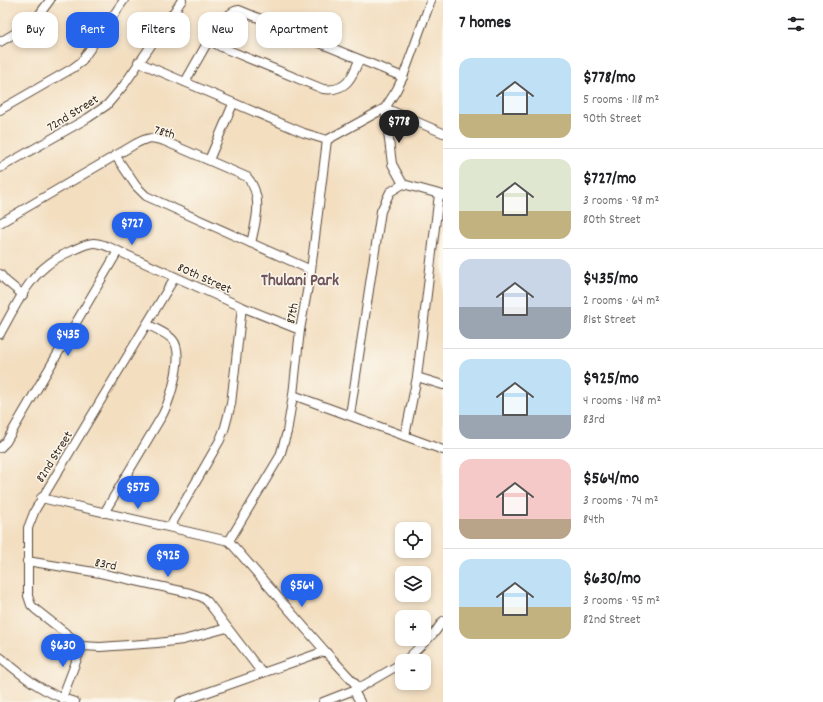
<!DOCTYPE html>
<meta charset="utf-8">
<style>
:root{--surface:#fff;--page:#f6f6f6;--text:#202124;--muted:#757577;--line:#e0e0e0;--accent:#2563eb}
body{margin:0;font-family:Dekko,sans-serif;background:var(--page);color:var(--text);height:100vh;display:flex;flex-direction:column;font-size:15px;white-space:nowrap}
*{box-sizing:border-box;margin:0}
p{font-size:13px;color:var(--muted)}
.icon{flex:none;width:22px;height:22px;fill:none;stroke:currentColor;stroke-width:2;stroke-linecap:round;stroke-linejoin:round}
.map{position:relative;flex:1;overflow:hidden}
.panel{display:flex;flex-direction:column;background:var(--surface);width:380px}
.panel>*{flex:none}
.banner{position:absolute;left:12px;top:12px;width:371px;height:36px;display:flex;gap:8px}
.buttons{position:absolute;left:395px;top:522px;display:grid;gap:8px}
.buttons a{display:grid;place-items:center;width:36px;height:36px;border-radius:8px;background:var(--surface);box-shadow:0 2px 6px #0003;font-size:20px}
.price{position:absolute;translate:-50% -34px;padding:0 9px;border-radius:14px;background:var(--accent);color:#fff;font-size:13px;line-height:26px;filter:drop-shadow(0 1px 2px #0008)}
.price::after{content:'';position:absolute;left:50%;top:24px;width:12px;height:9px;margin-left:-6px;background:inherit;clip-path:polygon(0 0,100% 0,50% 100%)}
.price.on{background:#222;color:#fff}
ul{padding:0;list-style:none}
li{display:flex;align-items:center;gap:12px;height:100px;padding:0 16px}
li+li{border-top:1px solid var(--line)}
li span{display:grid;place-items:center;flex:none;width:112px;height:80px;border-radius:12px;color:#555}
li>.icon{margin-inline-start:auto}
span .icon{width:48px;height:48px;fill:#fffc;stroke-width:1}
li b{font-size:17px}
h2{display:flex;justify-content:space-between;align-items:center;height:48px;padding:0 16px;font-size:17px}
.tag{padding:0 14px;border-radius:12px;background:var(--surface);box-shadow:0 2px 6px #0003;font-size:14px;line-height:36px}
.tag.on{background:var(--accent);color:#fff}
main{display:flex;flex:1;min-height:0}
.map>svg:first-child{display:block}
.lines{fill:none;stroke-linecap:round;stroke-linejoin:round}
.minor-casing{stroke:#574536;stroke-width:10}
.minor{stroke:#fff;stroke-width:8}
.labels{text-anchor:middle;stroke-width:3;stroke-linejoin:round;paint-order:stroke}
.street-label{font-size:13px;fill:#3b2a1e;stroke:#fbf7ec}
.district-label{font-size:17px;font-weight:bold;fill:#70555c;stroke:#fbf7ec}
</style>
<main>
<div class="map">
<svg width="443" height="702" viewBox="0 0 443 702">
<rect width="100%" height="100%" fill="#fbf7ec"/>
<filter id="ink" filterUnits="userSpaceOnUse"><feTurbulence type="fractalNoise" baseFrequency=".025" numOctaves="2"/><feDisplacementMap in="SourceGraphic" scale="8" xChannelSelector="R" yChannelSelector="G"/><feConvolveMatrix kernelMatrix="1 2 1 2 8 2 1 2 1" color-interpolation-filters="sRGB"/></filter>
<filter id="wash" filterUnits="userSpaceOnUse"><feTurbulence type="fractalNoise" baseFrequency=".012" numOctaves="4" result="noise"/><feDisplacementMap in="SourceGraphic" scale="16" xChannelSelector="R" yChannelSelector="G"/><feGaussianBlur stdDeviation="0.9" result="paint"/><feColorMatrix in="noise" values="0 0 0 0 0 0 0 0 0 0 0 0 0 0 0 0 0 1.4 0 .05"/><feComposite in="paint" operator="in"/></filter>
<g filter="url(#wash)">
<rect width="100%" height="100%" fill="#f3dec0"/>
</g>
<g filter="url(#ink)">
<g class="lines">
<defs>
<g id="minor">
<path d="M0,42L29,25L36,19L50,0"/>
<path d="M359,60C352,78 346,92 323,89L221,47L216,44L214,39C220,29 226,11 239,10L403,77"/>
<path d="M138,62L304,133L327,140"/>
<path d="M185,82L206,45L214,39"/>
<path d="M385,108L392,164L403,184"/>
<path d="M385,108L443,133"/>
<path d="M0,110L73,68L81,62L124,0"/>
<path d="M327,140L385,108L396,91L403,77L431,0"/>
<path d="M115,155L136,186L146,196L311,270"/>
<path d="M209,160L233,104"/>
<path d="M0,168L88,118L107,105L124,85L182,0"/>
<path d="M0,223L137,143C149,137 151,137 164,141L247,177C264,196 256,221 251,243"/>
<path d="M0,274L6,281L23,295"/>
<path d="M175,277L35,510L28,528V596L31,605L35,609L82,646L100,647L157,643L183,640L227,628"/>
<path d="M0,334C12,313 26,282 45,267C53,260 62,255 71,251C89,243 91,240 109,247L242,307L300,330"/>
<path d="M417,377L443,385"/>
<path d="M293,395L443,450"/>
<path d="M350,415L381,211L390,192L403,184L443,195"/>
<path d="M405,436L417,377L439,194"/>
<path d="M0,448L6,442L118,251"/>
<path d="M41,498L229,541"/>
<path d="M104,513L163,414C170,400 185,354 173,340C167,333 155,329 147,324"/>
<path d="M170,527L220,440L225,427L231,404L242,307"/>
<path d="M229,541L280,456L287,432L293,395L300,330L311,270L327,140"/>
<path d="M229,541L325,651L359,688"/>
<path d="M27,561L100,573L190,593L202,597L207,601L262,673"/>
<path d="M0,657C24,677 44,694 75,702"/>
<path d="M405,661L435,632L443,621"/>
<path d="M354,691L360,702"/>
<path d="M62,698L82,646"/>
<path d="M180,702L325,651"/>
<path d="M323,702L359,688L402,663"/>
</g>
</defs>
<!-- minor casing -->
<use href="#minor" class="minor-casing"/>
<!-- minor -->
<use href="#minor" class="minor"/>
</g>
</g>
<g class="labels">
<!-- street labels -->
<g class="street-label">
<text transform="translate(72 112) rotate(-32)" y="5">72nd Street</text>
<text transform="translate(165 131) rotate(15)" y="5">78th</text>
<text transform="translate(205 277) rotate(24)" y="5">80th Street</text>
<text transform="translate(291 313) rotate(-80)" y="5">87th</text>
<text transform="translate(53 456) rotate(-58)" y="5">82nd Street</text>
<text transform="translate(106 563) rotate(11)" y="5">83rd</text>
</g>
<!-- district labels -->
<g class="district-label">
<text x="300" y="285">Thulani Park</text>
</g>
</g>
</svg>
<div class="buttons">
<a><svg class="icon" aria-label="locate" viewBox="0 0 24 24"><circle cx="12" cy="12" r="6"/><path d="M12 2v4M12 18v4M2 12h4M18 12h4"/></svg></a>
<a><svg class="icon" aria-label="layers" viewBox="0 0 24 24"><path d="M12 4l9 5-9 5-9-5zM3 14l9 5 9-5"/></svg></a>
<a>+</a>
<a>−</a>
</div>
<b class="price on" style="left:399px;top:144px">$778</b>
<b class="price" style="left:132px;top:246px">$727</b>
<b class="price" style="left:68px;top:357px">$435</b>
<b class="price" style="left:138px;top:510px">$575</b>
<b class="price" style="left:168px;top:578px">$925</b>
<b class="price" style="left:302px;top:608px">$564</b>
<b class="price" style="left:63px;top:668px">$630</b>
<div class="banner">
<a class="tag">Buy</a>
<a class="tag on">Rent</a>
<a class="tag">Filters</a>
<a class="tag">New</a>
<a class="tag">Apartment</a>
</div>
</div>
<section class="panel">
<h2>7 homes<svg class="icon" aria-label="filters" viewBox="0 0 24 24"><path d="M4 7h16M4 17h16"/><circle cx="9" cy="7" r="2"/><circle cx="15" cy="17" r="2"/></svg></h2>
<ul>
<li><span style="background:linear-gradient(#bfe0f5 70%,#c2b280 0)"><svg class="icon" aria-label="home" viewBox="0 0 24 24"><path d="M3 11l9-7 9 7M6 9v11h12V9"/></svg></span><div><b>$778/mo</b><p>5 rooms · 118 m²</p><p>90th Street</p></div></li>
<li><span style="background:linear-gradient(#dfe7d0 65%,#c2b280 0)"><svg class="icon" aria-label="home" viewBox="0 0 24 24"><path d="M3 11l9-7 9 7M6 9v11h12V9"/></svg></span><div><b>$727/mo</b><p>3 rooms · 98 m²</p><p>80th Street</p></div></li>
<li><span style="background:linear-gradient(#c9d6e8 60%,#9aa5b1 0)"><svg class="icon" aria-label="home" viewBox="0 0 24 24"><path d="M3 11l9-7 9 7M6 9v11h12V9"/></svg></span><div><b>$435/mo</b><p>2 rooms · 64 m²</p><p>81st Street</p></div></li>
<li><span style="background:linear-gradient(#bfe0f5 70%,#9aa5b1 0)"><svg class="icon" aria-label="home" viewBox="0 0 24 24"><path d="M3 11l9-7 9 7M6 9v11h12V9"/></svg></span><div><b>$925/mo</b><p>4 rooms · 148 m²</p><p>83rd</p></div></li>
<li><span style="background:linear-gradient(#f6c9c9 75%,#b9a48a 0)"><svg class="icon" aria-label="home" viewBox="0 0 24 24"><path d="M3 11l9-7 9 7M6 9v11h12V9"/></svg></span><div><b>$564/mo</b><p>3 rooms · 74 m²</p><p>84th</p></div></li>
<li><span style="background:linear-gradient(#bfe0f5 60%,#c2b280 0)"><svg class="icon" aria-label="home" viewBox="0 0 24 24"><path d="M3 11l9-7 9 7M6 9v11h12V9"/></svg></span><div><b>$630/mo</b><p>3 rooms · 95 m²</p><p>82nd Street</p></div></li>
</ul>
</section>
</main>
